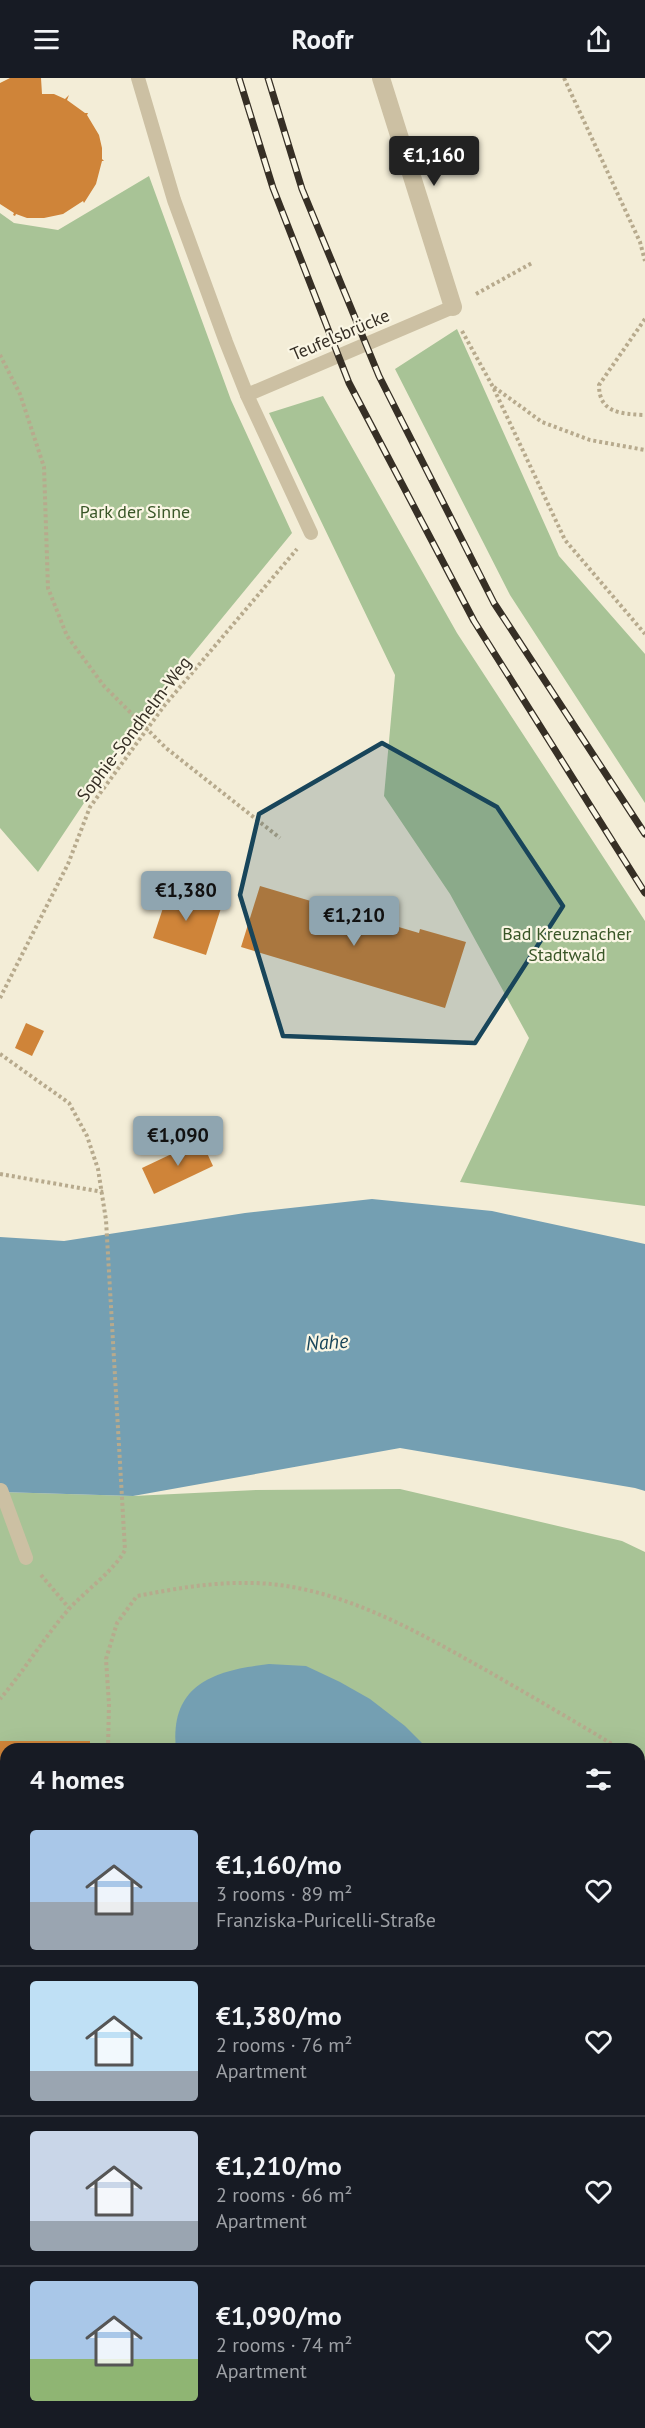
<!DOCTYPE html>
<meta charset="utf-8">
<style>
:root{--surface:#171b24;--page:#20242c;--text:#f1f3f6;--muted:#9ea1a6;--line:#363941;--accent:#8fa5b0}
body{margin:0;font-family:"PT Sans",sans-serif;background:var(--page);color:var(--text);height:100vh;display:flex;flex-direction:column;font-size:22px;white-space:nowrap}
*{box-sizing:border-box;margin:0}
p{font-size:20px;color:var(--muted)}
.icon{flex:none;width:33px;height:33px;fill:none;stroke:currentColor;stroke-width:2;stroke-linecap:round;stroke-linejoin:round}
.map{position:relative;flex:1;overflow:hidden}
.side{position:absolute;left:0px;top:1665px;width:645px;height:686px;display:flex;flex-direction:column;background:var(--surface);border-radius:18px 18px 0 0;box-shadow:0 6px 24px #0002}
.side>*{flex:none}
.price{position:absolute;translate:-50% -51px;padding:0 14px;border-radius:6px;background:var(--accent);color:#111;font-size:20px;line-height:39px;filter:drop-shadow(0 2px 3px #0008)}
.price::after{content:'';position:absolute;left:50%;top:36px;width:18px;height:14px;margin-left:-9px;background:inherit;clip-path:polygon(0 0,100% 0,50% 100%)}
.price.on{background:#222;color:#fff}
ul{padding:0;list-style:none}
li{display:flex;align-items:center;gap:18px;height:150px;padding:0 30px}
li+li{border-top:2px solid var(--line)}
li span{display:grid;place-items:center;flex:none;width:168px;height:120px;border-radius:6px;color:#555}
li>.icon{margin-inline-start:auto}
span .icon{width:72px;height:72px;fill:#fffc;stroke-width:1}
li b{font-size:26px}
h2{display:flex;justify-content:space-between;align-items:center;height:72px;padding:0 30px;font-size:26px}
header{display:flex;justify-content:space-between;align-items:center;height:78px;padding:0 30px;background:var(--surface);font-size:27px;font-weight:600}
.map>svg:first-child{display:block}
.green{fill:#a8c396;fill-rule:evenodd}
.water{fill:#749fb2}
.building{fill:#cf8439}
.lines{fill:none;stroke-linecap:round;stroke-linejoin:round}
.path{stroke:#b7aa8d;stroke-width:4;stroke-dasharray:3 3;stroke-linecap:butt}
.lane{stroke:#ccc0a3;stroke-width:14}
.street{stroke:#ccc0a3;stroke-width:18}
.rail-casing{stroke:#362f25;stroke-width:7}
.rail{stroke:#faf6e4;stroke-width:4.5;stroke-dasharray:14;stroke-linecap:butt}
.marked{fill:#18455a;fill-opacity:0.2;stroke:#18455a;stroke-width:4.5;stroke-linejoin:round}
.labels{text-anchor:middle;stroke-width:4.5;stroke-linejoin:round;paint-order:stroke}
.street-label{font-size:18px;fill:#362f25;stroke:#faf6e4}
.park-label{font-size:18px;fill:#395627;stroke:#faf6e4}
.water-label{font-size:20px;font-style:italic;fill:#18455a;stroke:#faf6e4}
</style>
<header><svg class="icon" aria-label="menu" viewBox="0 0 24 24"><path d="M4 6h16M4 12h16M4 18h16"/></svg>Roofr<svg class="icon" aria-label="share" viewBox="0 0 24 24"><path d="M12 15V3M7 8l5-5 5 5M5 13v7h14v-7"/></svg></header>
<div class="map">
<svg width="645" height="2350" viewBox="0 0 645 2350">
<rect width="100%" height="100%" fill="#f3edd7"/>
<!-- green -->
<g class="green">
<path d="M149,98L231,322L292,455L144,635L38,794L0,750V135L14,145L58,152Z"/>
<path d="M457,251L559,478L645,576V725L510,517L395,291Z"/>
<path d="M323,318L457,555L645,843V1128L460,1104L529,960L450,816L384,718L395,597L269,335Z"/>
<path d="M400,1411L622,1463L645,1474V2350H0V1414L133,1418L256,1412ZM6,1671H639V2344H6Z"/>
</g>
<!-- water -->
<g class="water">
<path d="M372,1121L492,1133L645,1166V1413L635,1410L400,1370L133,1418L0,1414V1159L64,1163L245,1135Z"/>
<path d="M269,1586L306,1588L340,1604L370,1621L405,1648L428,1671H176C169,1606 215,1592 269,1586Z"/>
</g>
<!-- building -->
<g class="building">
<path d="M10,0H41L42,16H54L65,21L69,17L67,22L85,35H88L87,37L99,57L102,70V81L104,83H102L96,106L84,125L83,123L63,136L44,140H27L16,136L15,138L13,137L14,135L0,126V5Z"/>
<path d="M260,808L419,855L420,851L466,864L445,930L241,869Z"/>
<path d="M160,811L221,830L206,877L153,860L163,830L155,828Z"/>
<path d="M26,945L44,953L32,978L15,970Z"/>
<path d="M201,1062L213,1088L154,1116L142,1090Z"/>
<path d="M0,1663H90V1671H6V1697H0Z"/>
<path d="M6,1850V1873L5,1874L2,1851Z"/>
<rect x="0" y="1956" width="6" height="195"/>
<rect x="639" y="2202" width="6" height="43"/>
<path d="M6,2277V2320L0,2321V2278Z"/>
</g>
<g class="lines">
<!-- path -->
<g class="path">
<path d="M564,0L640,164L645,183"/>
<path d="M476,216L532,185"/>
<path d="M645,241L599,307C599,335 621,336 645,337"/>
<path d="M462,253L493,309L565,462L645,556"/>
<path d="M0,277L20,316L44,389L48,510L67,558L104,608L166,670L280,760"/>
<path d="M494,309L542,344L590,362L645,372"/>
<path d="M0,920L68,786L90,729L164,628L297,471"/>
<path d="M0,976L69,1025L87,1058L98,1091L106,1142L125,1472C114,1493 85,1513 68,1532C43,1561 24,1593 0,1621"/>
<path d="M0,1096L103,1114"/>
<path d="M41,1497L69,1530"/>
<path d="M108,1671L109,1626L106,1581L117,1545L137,1518C179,1510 211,1504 255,1505C340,1508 418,1554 491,1595C534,1620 578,1645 620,1671"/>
<path d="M639,1682L645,1686"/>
<path d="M0,1717H6"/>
<path d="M0,2173H6"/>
<path d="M639,2174H645"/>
<path d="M639,2261H645"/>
<path d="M639,2308L645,2307"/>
<path d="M0,2335H6"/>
<path d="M127,2344L131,2350"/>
<path d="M306,2350L350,2344"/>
</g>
<!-- lane -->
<g class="lane">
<path d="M138,0L174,122L226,264L247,317L311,455"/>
<path d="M247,317L453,229"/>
<path d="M1,1412L26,1480"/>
</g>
<!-- street -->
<path class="street" d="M381,0L453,229"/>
<defs>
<g id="rail">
<path d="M239,0L273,110L349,305L474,543L645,815"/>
<path d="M268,0L302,111L379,298L494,525L645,756"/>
</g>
</defs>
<!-- rail casing -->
<use href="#rail" class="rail-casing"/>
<!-- rail -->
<use href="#rail" class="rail"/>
</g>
<!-- marked area -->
<path class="marked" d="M382,665L497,729L563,828L475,965L283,958L240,817L259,736Z"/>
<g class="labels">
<!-- street labels -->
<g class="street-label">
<text transform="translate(340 257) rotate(-23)" y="6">Teufelsbrücke</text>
<text transform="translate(134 651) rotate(-53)" y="6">Sophie-Sondhelm-Weg</text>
</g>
<!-- park labels -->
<g class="park-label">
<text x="135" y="440">Park der Sinne</text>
<text x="567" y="862">Bad Kreuznacher<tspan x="567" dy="21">Stadtwald</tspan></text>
</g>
<!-- water labels -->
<g class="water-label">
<text transform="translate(327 1264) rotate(-4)" y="7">Nahe</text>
</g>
</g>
</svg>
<b class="price on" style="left:434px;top:109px">€1,160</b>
<b class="price" style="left:186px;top:844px">€1,380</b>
<b class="price" style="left:354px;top:869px">€1,210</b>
<b class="price" style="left:178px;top:1089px">€1,090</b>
<section class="side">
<h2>4 homes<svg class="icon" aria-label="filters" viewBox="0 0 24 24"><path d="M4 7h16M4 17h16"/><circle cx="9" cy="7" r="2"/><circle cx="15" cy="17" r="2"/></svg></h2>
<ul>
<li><span style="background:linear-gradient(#a9c7e8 60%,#9aa5b1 0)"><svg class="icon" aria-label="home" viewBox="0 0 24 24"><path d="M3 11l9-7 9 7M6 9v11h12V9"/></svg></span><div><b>€1,160/mo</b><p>3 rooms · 89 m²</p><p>Franziska-Puricelli-Straße</p></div><svg class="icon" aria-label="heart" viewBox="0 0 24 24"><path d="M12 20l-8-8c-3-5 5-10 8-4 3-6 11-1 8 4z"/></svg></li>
<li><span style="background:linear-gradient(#bfe0f5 75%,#9aa5b1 0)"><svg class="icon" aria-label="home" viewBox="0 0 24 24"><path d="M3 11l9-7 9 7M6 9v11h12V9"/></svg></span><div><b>€1,380/mo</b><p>2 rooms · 76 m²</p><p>Apartment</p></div><svg class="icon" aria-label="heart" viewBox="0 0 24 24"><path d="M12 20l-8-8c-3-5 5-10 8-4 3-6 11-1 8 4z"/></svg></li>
<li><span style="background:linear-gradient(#c9d6e8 75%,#9aa5b1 0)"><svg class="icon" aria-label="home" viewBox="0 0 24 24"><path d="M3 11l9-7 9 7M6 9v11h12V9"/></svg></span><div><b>€1,210/mo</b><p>2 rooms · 66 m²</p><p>Apartment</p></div><svg class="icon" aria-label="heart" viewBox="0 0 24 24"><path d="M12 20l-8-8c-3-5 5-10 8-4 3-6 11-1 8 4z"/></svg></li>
<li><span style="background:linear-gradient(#a9c7e8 65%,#8fb573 0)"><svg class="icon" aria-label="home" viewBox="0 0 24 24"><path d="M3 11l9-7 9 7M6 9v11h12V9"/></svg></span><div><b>€1,090/mo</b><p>2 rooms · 74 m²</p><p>Apartment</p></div><svg class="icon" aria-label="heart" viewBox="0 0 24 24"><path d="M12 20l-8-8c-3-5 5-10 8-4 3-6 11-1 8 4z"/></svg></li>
</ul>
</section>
</div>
